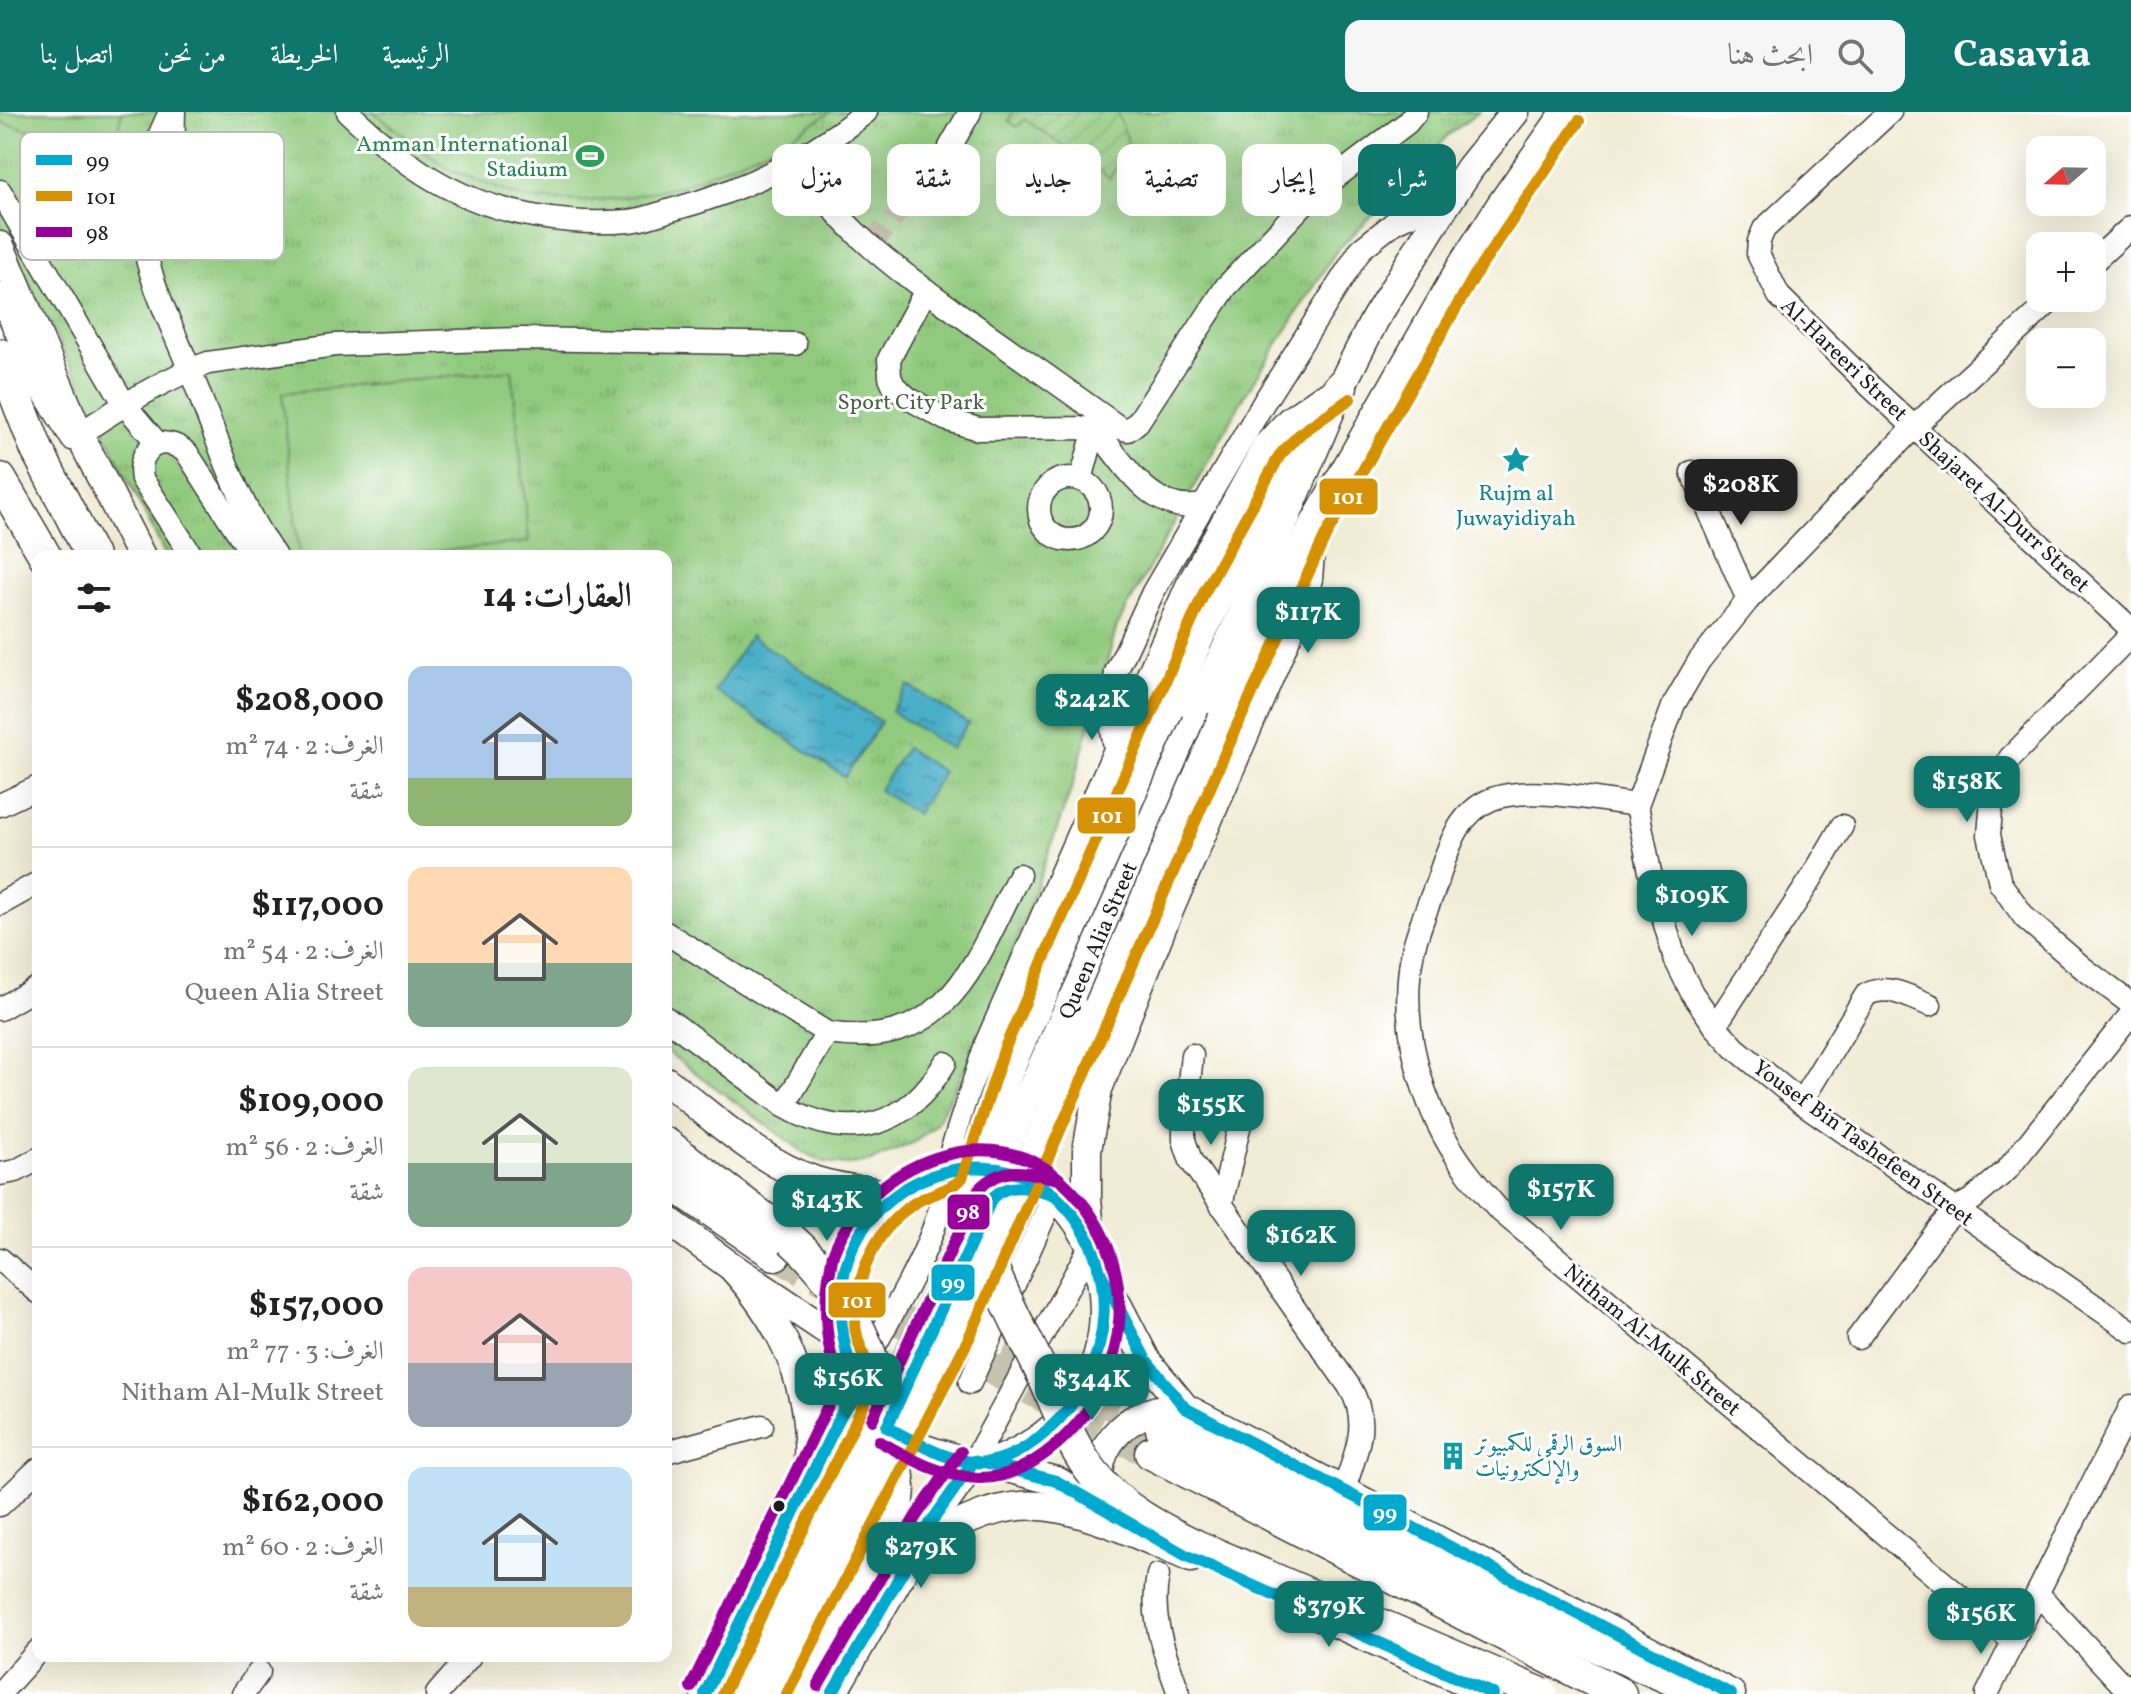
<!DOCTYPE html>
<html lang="ar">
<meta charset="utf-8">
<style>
:root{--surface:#fff;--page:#f6f6f6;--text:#222;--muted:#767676;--line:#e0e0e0;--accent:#0f766e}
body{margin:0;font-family:Vollkorn,Amiri,serif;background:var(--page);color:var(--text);direction:rtl;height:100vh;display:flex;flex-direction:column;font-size:30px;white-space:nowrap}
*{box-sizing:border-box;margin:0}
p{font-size:26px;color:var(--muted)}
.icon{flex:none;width:44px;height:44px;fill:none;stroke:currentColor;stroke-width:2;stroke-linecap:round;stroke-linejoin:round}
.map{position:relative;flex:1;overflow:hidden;direction:ltr}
.panel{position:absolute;left:32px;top:438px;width:640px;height:1112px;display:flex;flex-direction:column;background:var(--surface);border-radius:16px;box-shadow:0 8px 32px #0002;direction:rtl}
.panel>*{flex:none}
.guide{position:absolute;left:696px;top:32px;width:760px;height:72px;direction:rtl;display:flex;gap:16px}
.needle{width:52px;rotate:250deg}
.controls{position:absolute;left:2026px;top:24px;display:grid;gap:16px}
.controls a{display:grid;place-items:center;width:80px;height:80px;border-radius:16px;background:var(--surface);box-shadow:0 8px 32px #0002;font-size:40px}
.price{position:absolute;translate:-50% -68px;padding:0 18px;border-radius:16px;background:var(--accent);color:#fff;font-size:26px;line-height:52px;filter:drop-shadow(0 2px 4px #0008)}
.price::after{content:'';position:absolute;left:50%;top:48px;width:24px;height:18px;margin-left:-12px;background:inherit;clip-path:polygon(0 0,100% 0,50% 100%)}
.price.on{background:#222;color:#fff}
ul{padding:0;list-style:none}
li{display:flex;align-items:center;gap:24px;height:200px;padding:0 40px}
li+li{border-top:2px solid var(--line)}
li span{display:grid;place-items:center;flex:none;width:224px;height:160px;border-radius:16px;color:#555}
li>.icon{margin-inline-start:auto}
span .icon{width:96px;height:96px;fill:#fffc;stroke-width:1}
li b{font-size:34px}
h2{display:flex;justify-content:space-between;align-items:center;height:96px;padding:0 40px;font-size:34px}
.pill{padding:0 28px;border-radius:16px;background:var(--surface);box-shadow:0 8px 32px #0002;font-size:28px;line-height:72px}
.pill.on{background:var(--accent);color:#fff}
header{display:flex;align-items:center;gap:48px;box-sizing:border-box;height:112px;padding:0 40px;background:var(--accent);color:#fff}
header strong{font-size:38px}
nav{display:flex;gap:44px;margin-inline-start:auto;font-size:28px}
.search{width:560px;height:72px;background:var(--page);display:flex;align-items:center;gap:20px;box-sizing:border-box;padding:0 28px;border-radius:16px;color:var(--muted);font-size:30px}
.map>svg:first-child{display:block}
.park{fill:url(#park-tufts);stroke:#56734d;stroke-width:2}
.garden{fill:url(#garden-furrows);stroke:#56734d;stroke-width:2}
.pitch{fill:#91ca7e;stroke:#56734d;stroke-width:2}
.water{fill:url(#water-ripples);stroke:#326572;stroke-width:2}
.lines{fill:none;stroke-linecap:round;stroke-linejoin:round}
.minor-tunnel{stroke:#c6c2b0;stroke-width:22;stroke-dasharray:22 11;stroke-linecap:butt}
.highway-tunnel{stroke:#c6c2b0;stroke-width:32;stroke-dasharray:32 16;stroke-linecap:butt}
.minor-casing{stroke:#3c3b38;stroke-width:25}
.major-casing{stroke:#3c3b38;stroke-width:31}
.highway-casing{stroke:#3c3b38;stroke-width:35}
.minor{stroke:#fff;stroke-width:22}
.major{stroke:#fff;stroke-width:28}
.highway{stroke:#fff;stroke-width:32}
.major-bridge-casing{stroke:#3c3b38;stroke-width:31;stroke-linecap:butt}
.highway-bridge-casing{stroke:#3c3b38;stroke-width:35;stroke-linecap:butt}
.major-bridge{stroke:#fff;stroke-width:28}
.highway-bridge{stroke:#fff;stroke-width:32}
.bus-1-casing{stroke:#fff;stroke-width:18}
.bus-2-casing{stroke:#fff;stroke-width:18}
.bus-3-casing{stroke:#fff;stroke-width:18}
.bus-1{stroke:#00a9ce;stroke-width:12}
.bus-2{stroke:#d69104;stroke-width:12}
.bus-3{stroke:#909;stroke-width:12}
.bus-dot{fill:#1c1c1c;stroke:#fff;stroke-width:3}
.labels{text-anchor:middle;stroke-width:6;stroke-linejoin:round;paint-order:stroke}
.leisure-label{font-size:22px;fill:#27864d;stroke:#fff;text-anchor:end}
.street-label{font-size:22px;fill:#1c1c1c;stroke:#fff}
.park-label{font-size:22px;fill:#4b6243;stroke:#fff}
.culture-label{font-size:22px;fill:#0d838f;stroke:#fff}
.key{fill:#fff;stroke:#bbb;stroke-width:2}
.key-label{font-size:22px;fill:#1c1c1c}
.line-badge{stroke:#fff;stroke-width:3}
.badge-label{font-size:22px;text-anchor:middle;font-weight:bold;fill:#fff}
</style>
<header>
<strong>Casavia</strong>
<div class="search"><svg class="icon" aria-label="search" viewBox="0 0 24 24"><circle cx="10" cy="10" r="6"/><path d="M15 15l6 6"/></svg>ابحث هنا</div>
<nav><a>الرئيسية</a><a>الخريطة</a><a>من نحن</a><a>اتصل بنا</a></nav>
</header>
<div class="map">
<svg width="2131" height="1582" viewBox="0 0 2131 1582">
<defs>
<pattern id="park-tufts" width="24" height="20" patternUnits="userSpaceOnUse" patternTransform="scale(2)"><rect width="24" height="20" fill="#91ca7e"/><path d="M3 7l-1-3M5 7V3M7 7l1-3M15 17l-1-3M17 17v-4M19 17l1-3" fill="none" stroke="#7cad6c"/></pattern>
<pattern id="garden-furrows" width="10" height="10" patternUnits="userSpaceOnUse" patternTransform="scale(2)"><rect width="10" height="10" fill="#91ca7e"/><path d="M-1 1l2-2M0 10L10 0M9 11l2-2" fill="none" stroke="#7cad6c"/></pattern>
<pattern id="water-ripples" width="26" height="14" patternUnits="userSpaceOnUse" patternTransform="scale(2)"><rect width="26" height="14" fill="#48aec7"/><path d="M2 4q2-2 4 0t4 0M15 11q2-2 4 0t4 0" fill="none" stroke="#3b8da1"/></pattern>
</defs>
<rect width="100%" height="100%" fill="#fff"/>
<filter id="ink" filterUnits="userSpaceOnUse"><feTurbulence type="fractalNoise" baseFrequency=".0125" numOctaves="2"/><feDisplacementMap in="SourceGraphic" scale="16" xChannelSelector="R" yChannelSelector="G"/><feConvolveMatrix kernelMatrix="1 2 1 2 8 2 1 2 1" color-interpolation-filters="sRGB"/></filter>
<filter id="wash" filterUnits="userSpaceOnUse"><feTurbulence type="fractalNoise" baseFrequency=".006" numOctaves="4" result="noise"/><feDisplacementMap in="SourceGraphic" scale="32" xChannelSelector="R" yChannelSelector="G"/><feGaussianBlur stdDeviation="1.8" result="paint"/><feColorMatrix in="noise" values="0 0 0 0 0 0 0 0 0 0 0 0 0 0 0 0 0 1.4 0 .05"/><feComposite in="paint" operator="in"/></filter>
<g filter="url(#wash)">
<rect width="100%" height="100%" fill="#f1ecd5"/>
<!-- park -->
<path class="park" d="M0,0H1479L1448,23L1408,69L1337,138L1242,288L1117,514L1073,672L983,923L935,1013L915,1030L871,1049L846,1053L824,1050L803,1040L666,939V444H166L0,112Z"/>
<!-- garden -->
<path class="garden" d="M1013,0H1117L1128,29L1110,66L1024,7L1017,15L1008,9Z"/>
<!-- pitch -->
<g class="pitch">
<path d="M0,0H122L112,39L0,10Z"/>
<path d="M374,0H831L780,31L683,73L628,85L588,89L526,87L448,57Z"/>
<path d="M512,258L529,430L387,444H299L282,281Z"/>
</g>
<!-- water -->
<g class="water">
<path d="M750,524L881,610L845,665L715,579Z"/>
<path d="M908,573L968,611L951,637L891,599Z"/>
<path d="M906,636L943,660L916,702L879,678Z"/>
</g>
</g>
<g filter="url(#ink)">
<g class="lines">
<!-- minor-tunnel -->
<path class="minor-tunnel" d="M870,134L950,35"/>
<!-- highway-tunnel -->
<g class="highway-tunnel">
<path d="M775,1142L1151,1341"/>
<path d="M961,1216L1162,1317"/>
</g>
<defs>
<g id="minor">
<path d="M170,0C153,36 138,71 141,111C145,164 172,213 191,261C216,323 236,389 275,444"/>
<path d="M348,0C377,28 409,55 445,74C499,103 568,114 629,109C643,108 657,102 671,98C742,79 808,47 866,0"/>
<path d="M1890,0L1764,117L1759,129L1758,142L1779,184L1871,275L2131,517"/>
<path d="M950,35L970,0"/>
<path d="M798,48C840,120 903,162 970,210C1020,245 1070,280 1120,316L1128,318L1138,310L1226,175L1310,85L1407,11L1416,0"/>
<path d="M0,79L125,293L158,332"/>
<path d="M146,143C189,86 171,63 174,0"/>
<path d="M2092,151L2131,115"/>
<path d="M926,178L889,247L890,265L894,274L908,286L945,307L978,317L1095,316L1116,314"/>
<path d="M0,183L40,275L72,327"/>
<path d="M2054,186L1915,314L1748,488L1699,549L1674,592L1637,693L1650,760L1675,847L1692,881L1715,914L1735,936L1801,990L2131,1219"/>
<path d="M1095,316C1123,350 1154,407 1205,392"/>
<path d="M79,322C120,296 162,267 208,251L335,233L521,227L795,232"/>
<path d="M1692,360L1748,488"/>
<circle cx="1070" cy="397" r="31"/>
<path d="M1081,368L1095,316"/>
<path d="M192,444L142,367C136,335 163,320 187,341L253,444"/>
<path d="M2131,523L2010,646L1992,685L1989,723L2000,771L2025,806L2083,856L2131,892"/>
<path d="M1116,642L1110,605L1116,560L1153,480L1264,290L1361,137L1395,110L1415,101L1443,97"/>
<path d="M0,693L38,675"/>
<path d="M1637,693C1597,688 1529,673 1492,687C1457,701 1448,737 1437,770C1429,792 1418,816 1413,839C1400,899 1415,968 1443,1022C1457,1049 1477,1073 1497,1096L2014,1530"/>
<path d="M0,792L38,771"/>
<path d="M666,821L827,921C949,940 974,852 1019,763"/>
<path d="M0,897L38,875"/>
<path d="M666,906L784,994C849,1032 907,1016 945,951"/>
<path d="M1715,914L1811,767L1842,714"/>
<path d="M1192,943L1184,1017V1028L1191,1049L1349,1274C1372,1310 1355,1343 1343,1380"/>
<path d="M1801,990L1866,883C1888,871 1909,885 1930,893"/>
<path d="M784,994L827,921"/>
<path d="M0,1062L16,1059L38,1047"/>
<path d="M1221,1093L1246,986"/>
<path d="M0,1147L38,1180"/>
<path d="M1858,1226L1940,1115L1957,1096L1973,1087L2007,1058L2131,902"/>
<path d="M866,1250C898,1189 940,1127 948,1058"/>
<path d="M970,1271L1054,1083L1043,1081"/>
<path d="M666,1340L762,1314"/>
<path d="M974,1349L1091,1133"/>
<path d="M0,1393L38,1357"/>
<path d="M1158,1463C1149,1506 1165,1541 1179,1582"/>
<path d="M2038,1482L2131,1582"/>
<path d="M0,1581L38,1539"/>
<path d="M243,1582L259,1560"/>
<path d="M437,1582L470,1544"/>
<path d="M1987,1582L2131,1294"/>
</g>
<g id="major">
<path d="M0,134L79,322L141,444"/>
<path d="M1222,607L1312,416L1461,155L1500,94L1566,0"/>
<path d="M1071,890L1196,600L1267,450L1341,274L1375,207L1443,97L1470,56L1515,0"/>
<path d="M666,969C712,1004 760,1051 816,1069C842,1077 870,1079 896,1083"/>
<path d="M974,1052C994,1054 1015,1056 1032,1067C1127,1126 1127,1266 1037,1328C1023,1337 1004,1349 987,1351C971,1353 950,1344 934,1340C898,1331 865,1299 853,1264C849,1251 842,1237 840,1224C838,1207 841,1192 844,1175C856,1101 903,1067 974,1052Z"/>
<path d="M948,1058L989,932L1190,474L1267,334L1290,309L1323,286"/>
<path d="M666,1107L732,1155L840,1227"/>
<path d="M1091,1129L1087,1087V1038L1098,977L1162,815L1298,498L1308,467L1312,416"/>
<path d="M732,1155C787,1216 815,1281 807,1365"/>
<path d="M1106,1171L1146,1248L1185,1296L1731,1582"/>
<path d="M988,1351L1056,1369L1112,1401"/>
<path d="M1101,1383C1089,1330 1135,1292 1185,1296"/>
<path d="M908,1449C942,1417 991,1390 1040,1394C1086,1397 1147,1427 1191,1446"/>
<path d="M1309,1499L1493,1582"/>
<path d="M705,1582L856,1272"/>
<path d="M832,1582L930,1412L974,1349"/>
</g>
<g id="highway">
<path d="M0,243L37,338L92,444"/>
<path d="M0,367L45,444"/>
<path d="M1167,597L1198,524L1295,330L1341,274"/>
<path d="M666,1032L791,1127"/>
<path d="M666,1067L775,1142"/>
<path d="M1162,1317L1467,1477L1706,1582"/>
<path d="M1151,1341L1620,1582"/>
<path d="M806,1582C841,1520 895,1447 899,1376"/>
</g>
</defs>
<!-- minor casing -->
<use href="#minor" class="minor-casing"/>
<!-- major casing -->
<use href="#major" class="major-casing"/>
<!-- highway casing -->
<use href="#highway" class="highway-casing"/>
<!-- minor -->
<use href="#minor" class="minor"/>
<!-- major -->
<use href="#major" class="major"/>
<!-- highway -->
<use href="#highway" class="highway"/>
<defs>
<g id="major-bridge">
<path d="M739,1582C860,1356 966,1123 1071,890"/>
<path d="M769,1582L954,1219L1095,902L1222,607"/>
</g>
<g id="highway-bridge">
<path d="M1167,597C1130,681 1093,764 1057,847C1028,913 969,1022 976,1092C982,1151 1017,1208 1042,1261C1058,1294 1071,1335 1094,1363C1121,1397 1160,1417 1198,1435L1541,1582"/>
<path d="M791,1127C863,1190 891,1283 899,1376"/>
</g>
</defs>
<!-- major-bridge casing -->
<use href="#major-bridge" class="major-bridge-casing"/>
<!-- highway-bridge casing -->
<use href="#highway-bridge" class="highway-bridge-casing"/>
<!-- major-bridge -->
<use href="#major-bridge" class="major-bridge"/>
<!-- highway-bridge -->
<use href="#highway-bridge" class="highway-bridge"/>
<defs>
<g id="bus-1">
<path d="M1098,1156L1146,1248L1185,1296L1731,1582"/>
<path d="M887,1315L992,1086C1011,1068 1032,1077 1054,1083"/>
<path d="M988,1351L1056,1369L1187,1444L1493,1582"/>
<path d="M705,1582L856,1272C842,1232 834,1190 848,1148C874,1065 988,1024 1055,1084C1126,1148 1116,1259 1047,1319C1031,1333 1010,1347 989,1350C954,1354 916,1331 887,1315"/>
<path d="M832,1582L930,1412L974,1349"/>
</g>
<g id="bus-2">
<path d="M723,1582L871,1278C874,1256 855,1234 855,1211C856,1163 875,1115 918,1089C932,1081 952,1078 962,1066L1004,938L1204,481L1280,343L1301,321L1350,287"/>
<path d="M787,1582L969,1226L1237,614L1326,423L1475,163L1579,9"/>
</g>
<g id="bus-3">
<path d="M872,1308L979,1077C1003,1052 1028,1060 1058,1067"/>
<path d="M818,1574L916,1404L961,1340"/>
<path d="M691,1575L839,1271C826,1234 823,1202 829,1164C831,1156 831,1147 834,1140C868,1052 993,999 1067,1074C1142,1148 1135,1264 1057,1332C1036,1350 1009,1366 981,1366C945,1367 909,1346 879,1329"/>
</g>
</defs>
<!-- bus-1 casing -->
<use href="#bus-1" class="bus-1-casing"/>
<!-- bus-2 casing -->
<use href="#bus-2" class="bus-2-casing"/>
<!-- bus-3 casing -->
<use href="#bus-3" class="bus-3-casing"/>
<!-- bus-1 -->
<use href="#bus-1" class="bus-1"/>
<!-- bus-2 -->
<use href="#bus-2" class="bus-2"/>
<!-- bus-3 -->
<use href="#bus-3" class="bus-3"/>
</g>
</g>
<!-- icons -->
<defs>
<symbol id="stadium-bare" viewBox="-9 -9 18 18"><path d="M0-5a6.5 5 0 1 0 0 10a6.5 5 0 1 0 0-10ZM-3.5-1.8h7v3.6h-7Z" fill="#2e9e5b" stroke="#fff" stroke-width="2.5" paint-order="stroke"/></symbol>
<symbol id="sight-bare" viewBox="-9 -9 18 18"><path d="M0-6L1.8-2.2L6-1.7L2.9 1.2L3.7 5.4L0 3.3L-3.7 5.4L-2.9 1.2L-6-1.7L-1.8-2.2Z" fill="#0f9aa8" stroke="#fff" stroke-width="2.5" paint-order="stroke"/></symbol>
<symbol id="building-bare" viewBox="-9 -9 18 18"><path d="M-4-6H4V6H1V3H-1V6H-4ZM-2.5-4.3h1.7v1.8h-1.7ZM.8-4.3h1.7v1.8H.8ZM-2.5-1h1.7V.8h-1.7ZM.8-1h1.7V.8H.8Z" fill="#0f9aa8" stroke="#fff" stroke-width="2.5" paint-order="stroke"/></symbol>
</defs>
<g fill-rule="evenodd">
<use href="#stadium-bare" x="570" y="24" width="40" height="40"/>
<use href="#sight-bare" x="1496" y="328" width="40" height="40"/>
<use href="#building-bare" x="1433" y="1324" width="40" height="40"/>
</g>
<!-- markers -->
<circle class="bus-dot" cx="779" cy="1394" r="7"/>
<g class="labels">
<!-- leisure labels -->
<g class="leisure-label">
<text x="568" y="39">Amman International<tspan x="568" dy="25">Stadium</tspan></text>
</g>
<!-- street labels -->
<g class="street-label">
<text transform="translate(1845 247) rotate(44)" y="8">Al-Hareeri Street</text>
<text transform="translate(2005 399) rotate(43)" y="8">Shajaret Al-Durr Street</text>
<text transform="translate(1097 828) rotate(-67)" y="8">Queen Alia Street</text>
<text transform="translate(1864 1030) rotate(36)" y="8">Yousef Bin Tashefeen Street</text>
<text transform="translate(1653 1227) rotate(40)" y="8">Nitham Al-Mulk Street</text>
</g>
<!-- park labels -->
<g class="park-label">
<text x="911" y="297">Sport City Park</text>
</g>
<!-- culture labels -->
<g class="culture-label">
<text x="1516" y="388">Rujm al<tspan x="1516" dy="25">Juwayidiyah</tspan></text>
<text x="1475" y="1339" text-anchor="start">السوق الرقمي للكمبيوتر<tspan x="1475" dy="25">والإلكترونيات</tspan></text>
</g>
</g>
<!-- legend -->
<rect x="20" y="20" width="264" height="128" rx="12" class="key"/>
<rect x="36" y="43" width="36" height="10" fill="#00a9ce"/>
<rect x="36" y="79" width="36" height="10" fill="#d69104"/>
<rect x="36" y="115" width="36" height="10" fill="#909"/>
<g class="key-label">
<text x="86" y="56">99</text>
<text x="86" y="92">101</text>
<text x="86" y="128">98</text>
</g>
<g class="line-badge">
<rect x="1318" y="365" width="61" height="39" rx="8" fill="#d69104"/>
<rect x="1076" y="684" width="61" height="39" rx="8" fill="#d69104"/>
<rect x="946" y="1081" width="45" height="38" rx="8" fill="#909"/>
<rect x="930" y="1151" width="46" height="39" rx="8" fill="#00a9ce"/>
<rect x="827" y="1169" width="60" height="38" rx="8" fill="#d69104"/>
<rect x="1362" y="1381" width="46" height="39" rx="8" fill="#00a9ce"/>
</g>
<g class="badge-label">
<text x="1348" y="392">101</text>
<text x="1107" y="711">101</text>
<text x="968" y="1107">98</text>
<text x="953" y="1178">99</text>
<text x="857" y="1196">101</text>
<text x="1385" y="1408">99</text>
</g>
</svg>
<div class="controls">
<a><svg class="needle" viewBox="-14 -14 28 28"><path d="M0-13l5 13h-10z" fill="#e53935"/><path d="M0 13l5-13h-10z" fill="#767676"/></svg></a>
<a>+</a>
<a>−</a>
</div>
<b class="price on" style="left:1741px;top:415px">$208K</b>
<b class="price" style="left:1308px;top:543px">$117K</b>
<b class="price" style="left:1092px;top:630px">$242K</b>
<b class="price" style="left:1967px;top:712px">$158K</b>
<b class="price" style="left:1692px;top:826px">$109K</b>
<b class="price" style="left:1211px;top:1035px">$155K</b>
<b class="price" style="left:1561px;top:1120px">$157K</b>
<b class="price" style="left:827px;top:1131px">$143K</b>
<b class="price" style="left:1301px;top:1166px">$162K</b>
<b class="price" style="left:848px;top:1309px">$156K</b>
<b class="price" style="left:1092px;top:1310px">$344K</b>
<b class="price" style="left:921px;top:1478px">$279K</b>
<b class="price" style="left:1329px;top:1537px">$379K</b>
<b class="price" style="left:1981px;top:1544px">$156K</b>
<div class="guide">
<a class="pill on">شراء</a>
<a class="pill">إيجار</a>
<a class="pill">تصفية</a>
<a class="pill">جديد</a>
<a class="pill">شقة</a>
<a class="pill">منزل</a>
</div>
<section class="panel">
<h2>العقارات: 14<svg class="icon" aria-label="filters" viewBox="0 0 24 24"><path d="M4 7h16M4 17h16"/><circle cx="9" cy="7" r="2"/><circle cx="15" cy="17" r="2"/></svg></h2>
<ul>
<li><span style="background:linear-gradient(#a9c7e8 70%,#8fb573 0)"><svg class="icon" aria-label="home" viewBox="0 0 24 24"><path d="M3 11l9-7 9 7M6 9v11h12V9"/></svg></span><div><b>$208,000</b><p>الغرف: 2 · 74 m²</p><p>شقة</p></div></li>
<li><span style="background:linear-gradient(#ffd9b3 60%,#7fa58c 0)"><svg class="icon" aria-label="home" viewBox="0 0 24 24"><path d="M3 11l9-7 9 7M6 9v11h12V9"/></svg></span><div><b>$117,000</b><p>الغرف: 2 · 54 m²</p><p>Queen Alia Street</p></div></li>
<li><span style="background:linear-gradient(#dfe7d0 60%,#7fa58c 0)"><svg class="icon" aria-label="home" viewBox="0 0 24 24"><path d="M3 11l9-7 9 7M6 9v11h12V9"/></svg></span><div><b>$109,000</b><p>الغرف: 2 · 56 m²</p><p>شقة</p></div></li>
<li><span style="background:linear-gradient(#f6c9c9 60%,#9aa5b1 0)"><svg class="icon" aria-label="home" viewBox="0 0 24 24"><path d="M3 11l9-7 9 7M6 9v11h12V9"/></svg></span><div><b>$157,000</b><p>الغرف: 3 · 77 m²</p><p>Nitham Al-Mulk Street</p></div></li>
<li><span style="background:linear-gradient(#bfe0f5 75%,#c2b280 0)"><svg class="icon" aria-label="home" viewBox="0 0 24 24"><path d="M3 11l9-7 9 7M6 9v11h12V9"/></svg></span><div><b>$162,000</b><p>الغرف: 2 · 60 m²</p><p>شقة</p></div></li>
</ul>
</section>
</div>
